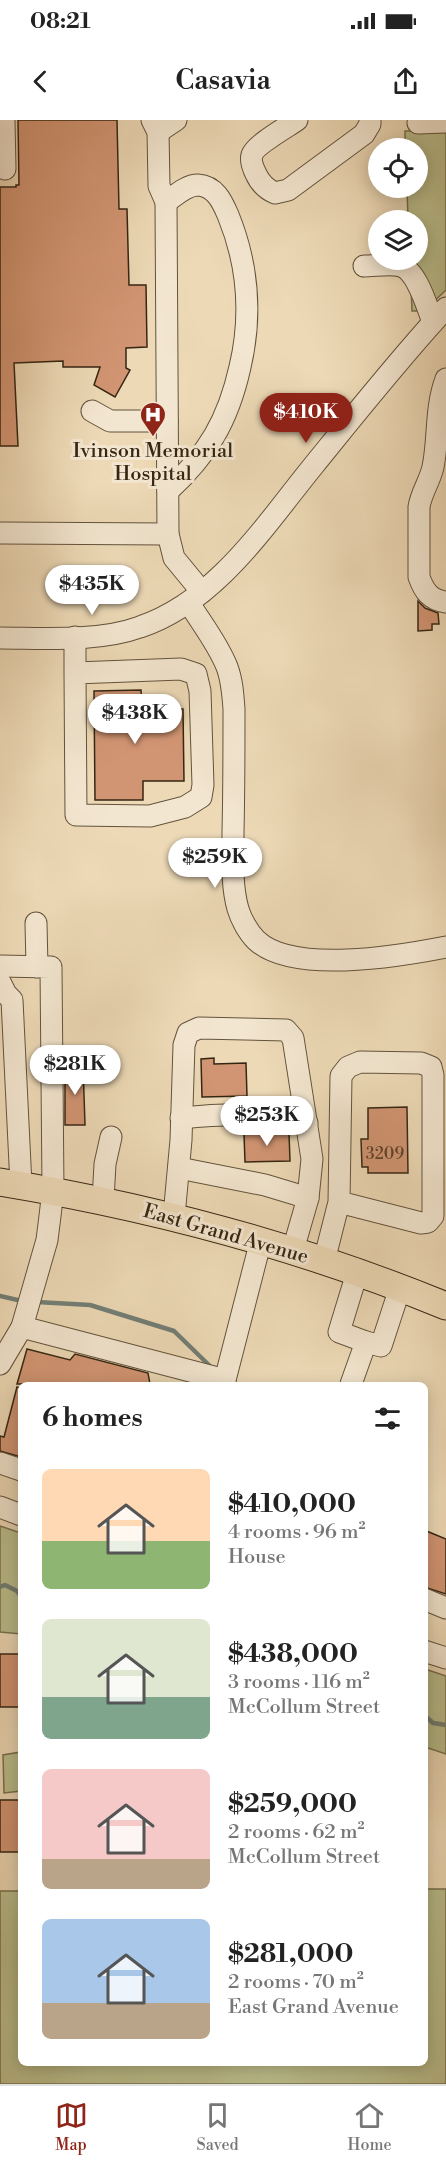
<!DOCTYPE html>
<meta charset="utf-8">
<style>
:root{--surface:#fff;--page:#f6f6f6;--text:#222;--muted:#767676;--line:#e0e0e0;--accent:#8f2418}
body{margin:0;font-family:"Libre Bodoni",serif;background:var(--page);color:var(--text);height:100vh;display:flex;flex-direction:column;font-size:22px;white-space:nowrap}
*{box-sizing:border-box;margin:0}
p{font-size:20px;color:var(--muted)}
.icon{flex:none;width:33px;height:33px;fill:none;stroke:currentColor;stroke-width:2;stroke-linecap:round;stroke-linejoin:round}
.map{position:relative;flex:1;overflow:hidden}
.panel{position:absolute;left:18px;top:1262px;width:410px;height:684px;display:flex;flex-direction:column;background:var(--surface);border-radius:9px;box-shadow:0 3px 15px #0003}
.panel>*{flex:none}
.buttons{position:absolute;left:368px;top:18px;display:grid;gap:12px}
.buttons a{display:grid;place-items:center;width:60px;height:60px;border-radius:50%;background:var(--surface);box-shadow:0 3px 15px #0003;font-size:30px}
.price{position:absolute;translate:-50% -51px;padding:0 14px;border-radius:21px;background:#fff;color:#222;font-size:20px;line-height:39px;filter:drop-shadow(0 2px 3px #0008)}
.price::after{content:'';position:absolute;left:50%;top:36px;width:18px;height:14px;margin-left:-9px;background:inherit;clip-path:polygon(0 0,100% 0,50% 100%)}
.price.current{background:var(--accent);color:#fff}
ul{padding:0;list-style:none}
li{display:flex;align-items:center;gap:18px;height:150px;padding:0 24px}
li span{display:grid;place-items:center;flex:none;width:168px;height:120px;border-radius:9px;color:#555}
li>.icon{margin-inline-start:auto}
span .icon{width:72px;height:72px;fill:#fffc;stroke-width:1}
li b{font-size:26px}
h2{display:flex;justify-content:space-between;align-items:center;height:72px;padding:0 24px;font-size:26px}
.status{display:flex;justify-content:space-between;align-items:center;height:42px;padding:0 30px;background:var(--surface);direction:ltr}
.status svg{height:16px;fill:currentColor}
header{display:flex;justify-content:space-between;align-items:center;height:78px;padding:0 24px;background:var(--surface);font-size:27px;font-weight:600}
.tabs{display:flex;justify-content:space-around;align-items:center;height:84px;border-top:2px solid var(--line);background:var(--surface);font-size:16px;color:var(--muted)}
.tabs a{display:grid;justify-items:center;gap:3px}
.tabs .current{color:var(--accent)}
.map>svg:first-child{display:block}
.green{fill:#bbbe8c;stroke:#787250;stroke-width:1.5}
.lines{fill:none;stroke-linecap:round;stroke-linejoin:round}
.stream{stroke:#727e75;stroke-width:4.5}
.building{fill:#d29573;stroke:#352613;stroke-width:1.5}
.minor-casing{stroke:#63533c;stroke-width:23}
.major-casing{stroke:#352613;stroke-width:29}
.minor{stroke:#f3e6d0;stroke-width:21}
.major{stroke:#edd9b6;stroke-width:27}
.labels{text-anchor:middle;stroke-width:6;stroke-linejoin:round;paint-order:stroke}
.number-label{font-size:16px;fill:#5c422b}
.poi-label{font-size:20px;fill:#352613;stroke:#f3e6d0}
.street-label{font-size:20px;fill:#352613;stroke:#f3e6d0}
</style>
<div class="status"><b>08:21</b><svg viewBox="0 0 49 12"><path d="M0 12V9h3v3zM5 12V6h3v6zM10 12V3h3v9zM15 12V0h3v12zM26 1h20v11H26zM47 4h2v5h-2z"/></svg></div>
<header><svg class="icon" aria-label="back" viewBox="0 0 24 24"><path d="M15 5l-7 7 7 7"/></svg>Casavia<svg class="icon" aria-label="share" viewBox="0 0 24 24"><path d="M12 15V3M7 8l5-5 5 5M5 13v7h14v-7"/></svg></header>
<div class="map">
<svg width="446" height="1964" viewBox="0 0 446 1964">
<rect width="100%" height="100%" fill="#edd9b6"/>
<filter id="stains"><feTurbulence type="fractalNoise" baseFrequency=".00333" numOctaves="4"/><feColorMatrix values="0 0 0 0 .2 0 0 0 0 .09 0 0 0 0 .02 0 0 0 .5 -.17"/></filter>
<radialGradient id="worn" r=".72"><stop offset=".6" stop-color="#630" stop-opacity="0"/><stop offset="1" stop-color="#630" stop-opacity=".3"/></radialGradient>
<!-- green -->
<g class="green">
<path d="M405,11H446V170L424,191H412L410,140H417V100H408L407,68H417V28H405Z"/>
<path d="M0,1406L21,1413V1514L0,1512Z"/>
<path d="M425,1549L446,1556V1634L425,1627Z"/>
<path d="M21,1632V1671L4,1673L3,1635Z"/>
<path d="M425,1769H446V1964H0V1771H21V1942H424Z"/>
</g>
<g class="lines">
<!-- stream -->
<g class="stream">
<path d="M0,1176L22,1181"/>
<path d="M37,1182L90,1185L174,1211L213,1249"/>
<path d="M0,1467L5,1465L17,1471L21,1476"/>
<path d="M424,1595L433,1603L446,1605"/>
</g>
</g>
<!-- building -->
<g class="building">
<path d="M18,0H117L119,89H127L129,165H146L147,227L126,228V248L130,250L115,277L94,265L100,247H63V241L14,243L18,326H0V67H16V65H19Z"/>
<path d="M418,481L425,488L438,493L439,504H432V510L418,511Z"/>
<path d="M141,570L142,589H183L184,661H143V680H95L94,571Z"/>
<path d="M214,938V944L246,943L247,976L202,977L201,939Z"/>
<path d="M65,945H83L85,1005H65Z"/>
<path d="M407,987L408,1053H368V1047H362L361,1019H368V988Z"/>
<path d="M289,1013L290,1041L245,1042L244,1014Z"/>
<path d="M27,1229L70,1240L75,1234L148,1253L150,1264H17Z"/>
<path d="M17,1267L21,1268V1337L0,1331V1316L4,1317Z"/>
<path d="M424,1410L446,1419V1474L424,1467Z"/>
<rect x="0" y="1534" width="21" height="53"/>
<rect x="0" y="1680" width="21" height="52"/>
</g>
<g class="lines">
<defs>
<g id="minor">
<path d="M4,0L5,49"/>
<path d="M152,0L158,12L159,66L166,82L168,414L174,438L202,472"/>
<path d="M297,0C287,7 255,25 252,35C250,41 253,48 256,54C260,63 266,69 275,73L288,70L364,14L370,4V0"/>
<path d="M418,3L446,2"/>
<path d="M158,12L176,0"/>
<path d="M166,82C175,76 186,65 198,65C215,66 222,81 228,95C248,144 252,196 240,247C228,301 208,334 168,371"/>
<path d="M364,146C375,146 391,143 401,146C417,151 427,187 433,202"/>
<path d="M446,259C435,288 439,318 433,347C430,361 421,373 419,387V457C424,471 430,480 446,482"/>
<path d="M92,291L110,301H167"/>
<path d="M0,413L168,414"/>
<path d="M189,483C202,504 218,524 227,547C232,560 233,575 234,589C234,630 234,671 233,712C233,737 231,764 238,789C241,799 248,812 256,820C292,855 400,836 446,827"/>
<path d="M75,517V553L181,549L196,554L200,571L203,665L201,677L185,687L150,696L76,695L75,553"/>
<path d="M0,518C44,518 99,522 140,507C217,481 265,405 314,345C357,292 400,238 446,188"/>
<path d="M36,803L37,847"/>
<path d="M0,846L51,847L53,1070L50,1096L47,1120L22,1207L0,1244"/>
<path d="M0,862L6,874L12,880L21,1065"/>
<path d="M181,998C219,994 271,992 307,1003"/>
<path d="M179,1048L265,1065L308,1078"/>
<path d="M103,1080L105,1044L111,1017"/>
<path d="M174,1096L181,1020L184,925L188,913L199,908L286,910L293,918L312,1039L308,1078L293,1130"/>
<path d="M324,1141L339,1082L341,956L348,947L360,942L421,943L431,947L433,955V1096L428,1102L421,1103L339,1082"/>
<path d="M357,1153L339,1212L366,1222"/>
<path d="M22,1207L225,1260"/>
<path d="M224,1264L261,1120"/>
<path d="M351,1264L366,1222L381,1226L400,1168"/>
<path d="M0,1343L21,1350"/>
<path d="M0,1387L21,1395"/>
<path d="M424,1479L446,1488"/>
<path d="M424,1531L446,1538"/>
</g>
<path id="major" d="M0,1062C153,1087 302,1127 446,1186"/>
</defs>
<!-- minor casing -->
<use href="#minor" class="minor-casing"/>
<!-- major casing -->
<use href="#major" class="major-casing"/>
<!-- minor -->
<use href="#minor" class="minor"/>
<!-- major -->
<use href="#major" class="major"/>
</g>
<!-- icons -->
<defs>
<symbol id="hospital-pin" viewBox="-11 -11 22 30"><path d="M0 17L-7.5 6A9.5 9.5 0 1 1 7.5 6Z" fill="#8f2418" stroke="#f3e6d0"/><path d="M-5-5h3v3.5h4V-5h3V5h-3V1.5h-4V5h-3Z" fill="#fff"/></symbol>
</defs>
<g fill-rule="evenodd">
<use href="#hospital-pin" x="138" y="280" width="30" height="40"/>
</g>
<g class="labels">
<!-- number labels -->
<g class="number-label">
<text x="385" y="1039">3209</text>
</g>
<!-- poi labels -->
<g class="poi-label">
<text x="153" y="337">Ivinson Memorial<tspan x="153" dy="23">Hospital</tspan></text>
</g>
<!-- street labels -->
<g class="street-label">
<text transform="translate(226 1113) rotate(16)" y="7">East Grand Avenue</text>
</g>
</g>
<rect width="100%" height="100%" filter="url(#stains)"/>
<rect width="100%" height="100%" fill="url(#worn)"/>
</svg>
<div class="buttons">
<a><svg class="icon" aria-label="locate" viewBox="0 0 24 24"><circle cx="12" cy="12" r="6"/><path d="M12 2v4M12 18v4M2 12h4M18 12h4"/></svg></a>
<a><svg class="icon" aria-label="layers" viewBox="0 0 24 24"><path d="M12 4l9 5-9 5-9-5zM3 14l9 5 9-5"/></svg></a>
</div>
<b class="price current" style="left:306px;top:324px">$410K</b>
<b class="price" style="left:92px;top:496px">$435K</b>
<b class="price" style="left:135px;top:625px">$438K</b>
<b class="price" style="left:215px;top:769px">$259K</b>
<b class="price" style="left:75px;top:976px">$281K</b>
<b class="price" style="left:267px;top:1027px">$253K</b>
<section class="panel">
<h2>6 homes<svg class="icon" aria-label="filters" viewBox="0 0 24 24"><path d="M4 7h16M4 17h16"/><circle cx="9" cy="7" r="2"/><circle cx="15" cy="17" r="2"/></svg></h2>
<ul>
<li><span style="background:linear-gradient(#ffd9b3 60%,#8fb573 0)"><svg class="icon" aria-label="home" viewBox="0 0 24 24"><path d="M3 11l9-7 9 7M6 9v11h12V9"/></svg></span><div><b>$410,000</b><p>4 rooms · 96 m²</p><p>House</p></div></li>
<li><span style="background:linear-gradient(#dfe7d0 65%,#7fa58c 0)"><svg class="icon" aria-label="home" viewBox="0 0 24 24"><path d="M3 11l9-7 9 7M6 9v11h12V9"/></svg></span><div><b>$438,000</b><p>3 rooms · 116 m²</p><p>McCollum Street</p></div></li>
<li><span style="background:linear-gradient(#f6c9c9 75%,#b9a48a 0)"><svg class="icon" aria-label="home" viewBox="0 0 24 24"><path d="M3 11l9-7 9 7M6 9v11h12V9"/></svg></span><div><b>$259,000</b><p>2 rooms · 62 m²</p><p>McCollum Street</p></div></li>
<li><span style="background:linear-gradient(#a9c7e8 70%,#b9a48a 0)"><svg class="icon" aria-label="home" viewBox="0 0 24 24"><path d="M3 11l9-7 9 7M6 9v11h12V9"/></svg></span><div><b>$281,000</b><p>2 rooms · 70 m²</p><p>East Grand Avenue</p></div></li>
</ul>
</section>
</div>
<nav class="tabs">
<a class="current"><svg class="icon" aria-label="map" viewBox="0 0 24 24"><path d="M3 6l6-2 6 2 6-2v14l-6 2-6-2-6 2zM9 4v14M15 6v14"/></svg>Map</a>
<a><svg class="icon" aria-label="saved" viewBox="0 0 24 24"><path d="M7 4h10v16l-5-4-5 4z"/></svg>Saved</a>
<a><svg class="icon" aria-label="home" viewBox="0 0 24 24"><path d="M3 11l9-7 9 7M6 9v11h12V9"/></svg>Home</a>
</nav>
